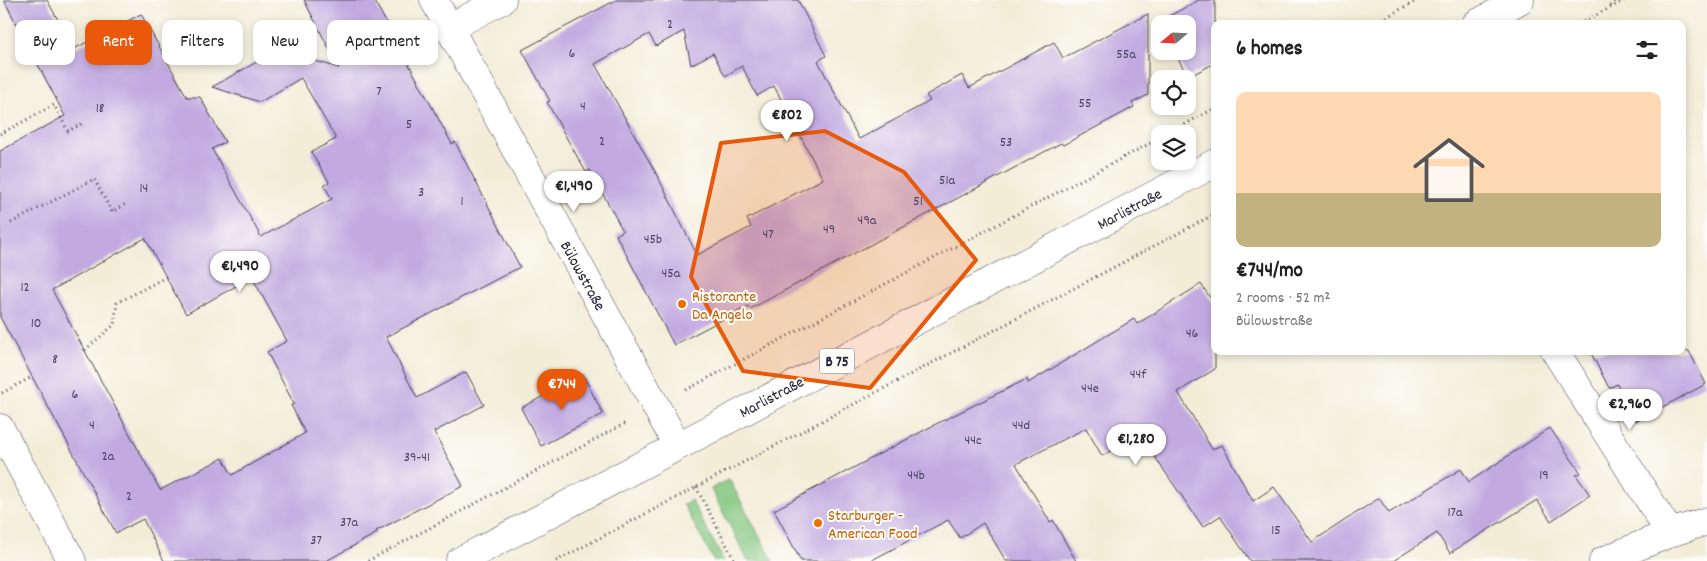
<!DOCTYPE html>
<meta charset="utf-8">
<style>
:root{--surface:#fff;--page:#f2f2f2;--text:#222;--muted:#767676;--line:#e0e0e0;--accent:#ea580c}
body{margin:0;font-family:Dekko,sans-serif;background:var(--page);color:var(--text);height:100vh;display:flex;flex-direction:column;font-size:19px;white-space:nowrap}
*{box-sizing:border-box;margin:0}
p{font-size:16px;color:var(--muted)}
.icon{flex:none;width:28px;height:28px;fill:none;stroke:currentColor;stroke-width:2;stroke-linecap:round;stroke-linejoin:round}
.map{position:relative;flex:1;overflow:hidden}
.side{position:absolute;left:1211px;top:20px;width:475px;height:335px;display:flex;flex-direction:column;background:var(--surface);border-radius:10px;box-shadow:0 2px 8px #0003}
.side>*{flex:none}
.top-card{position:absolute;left:15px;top:20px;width:475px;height:45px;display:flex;gap:10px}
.needle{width:32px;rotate:251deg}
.buttons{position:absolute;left:1151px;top:15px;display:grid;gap:10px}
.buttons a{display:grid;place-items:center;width:45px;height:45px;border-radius:10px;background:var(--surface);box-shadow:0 2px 8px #0003;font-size:25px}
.price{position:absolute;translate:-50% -42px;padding:0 11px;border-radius:18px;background:#fff;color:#222;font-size:16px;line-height:32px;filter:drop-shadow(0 1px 2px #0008)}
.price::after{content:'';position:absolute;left:50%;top:30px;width:15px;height:11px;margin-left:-8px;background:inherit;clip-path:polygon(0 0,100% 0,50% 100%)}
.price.on{background:var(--accent);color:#fff}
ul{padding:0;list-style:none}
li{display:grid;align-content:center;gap:10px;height:265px;padding:0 25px}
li+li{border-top:1px solid var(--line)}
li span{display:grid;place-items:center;height:155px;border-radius:10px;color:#555}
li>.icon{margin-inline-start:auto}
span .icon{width:90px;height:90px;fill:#fffc;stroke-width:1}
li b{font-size:21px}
h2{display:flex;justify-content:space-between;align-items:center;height:60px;padding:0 25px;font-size:21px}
.chip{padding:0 18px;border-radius:10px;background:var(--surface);box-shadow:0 2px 8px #0003;font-size:18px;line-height:45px}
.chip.on{background:var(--accent);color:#fff}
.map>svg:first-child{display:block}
.green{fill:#84c881;stroke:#53755e}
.building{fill:#c2aae1;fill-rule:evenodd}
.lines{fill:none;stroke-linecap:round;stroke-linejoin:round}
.minor-casing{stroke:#414053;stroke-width:29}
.major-casing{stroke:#414053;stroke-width:29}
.path{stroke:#414053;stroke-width:3;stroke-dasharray:1 4;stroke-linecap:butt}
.minor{stroke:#fff;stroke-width:28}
.major{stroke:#fff;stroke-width:28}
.marked{fill:#e8590c;fill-opacity:0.2;stroke:#e8590c;stroke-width:4;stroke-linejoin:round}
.food-dot{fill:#e8710a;stroke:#fdfcf7;stroke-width:2}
.labels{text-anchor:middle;stroke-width:4;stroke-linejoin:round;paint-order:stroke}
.number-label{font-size:14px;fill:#4a4464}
.shield{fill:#fdfcf7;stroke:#646373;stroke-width:1}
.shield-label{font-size:15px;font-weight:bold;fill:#22223b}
.street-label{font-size:16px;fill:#22223b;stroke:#fdfcf7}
.food-label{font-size:16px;fill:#c56008;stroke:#fdfcf7;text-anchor:start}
</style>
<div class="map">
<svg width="1707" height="561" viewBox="0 0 1707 561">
<rect width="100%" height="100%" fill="#fdfcf7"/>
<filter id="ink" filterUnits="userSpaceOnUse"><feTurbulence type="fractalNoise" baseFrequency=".02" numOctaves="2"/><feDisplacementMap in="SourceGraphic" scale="10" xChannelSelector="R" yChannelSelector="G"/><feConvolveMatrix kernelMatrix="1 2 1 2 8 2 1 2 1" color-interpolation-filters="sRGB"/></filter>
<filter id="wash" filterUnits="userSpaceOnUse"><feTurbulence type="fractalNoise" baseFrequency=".0096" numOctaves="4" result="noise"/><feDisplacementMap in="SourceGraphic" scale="20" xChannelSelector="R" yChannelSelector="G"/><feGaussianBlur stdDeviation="1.12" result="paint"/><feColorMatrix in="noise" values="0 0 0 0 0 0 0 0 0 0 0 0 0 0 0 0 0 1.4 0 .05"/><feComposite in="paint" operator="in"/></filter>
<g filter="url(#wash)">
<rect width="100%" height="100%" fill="#f3edd8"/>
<!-- green -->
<g class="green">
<path d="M729,479L773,561H748L711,489Z"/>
<path d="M691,500L724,561H714L683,504Z"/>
</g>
<g id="blocks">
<!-- building -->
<g class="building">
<path d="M4,0H47L74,49L141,14L187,97H200L225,142L212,149L261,237L332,199L324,185L329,182L311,152L336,139L301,78L260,102L212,87L278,50L339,68L304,0H374L452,144L455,142L520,267L386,337L417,398L466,372L484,405L434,432L463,486L376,531L377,533L326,561H164L143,519L116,533L0,317V151L65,116ZM145,238L186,314L252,277L287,341L267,352L294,404L291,405L305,433L232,475L223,458L160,490L52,290Z"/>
<path d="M616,0H798L826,56L818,61L859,139L930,101L926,95L962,75L969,88L1054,42L1063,58L1148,14V95L1132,103L1134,107L1063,145L1061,143L750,309L748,306L674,345L616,235L623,231L590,170L586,172L566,137L547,102L550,101L522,50ZM684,31L691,65L713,53L725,76L742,66L757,96L774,86L823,179L747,219L751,227L697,255L658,177L595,64L649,34L656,46Z"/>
<path d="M1199,0H1215V63L1188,77L1174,51H1188V24L1160,25L1158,22Z"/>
<path d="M1201,284L1215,305V369L1178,392L1212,449L1222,445L1253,501L1274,487L1312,542L1379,498L1389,513L1461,469L1469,482L1550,428L1581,473L1576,475L1590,495L1551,521L1537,500L1450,553L1437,533L1393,561H1250L1220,516L1203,527L1139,434L1102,456L1086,428L1016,464L1050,522L1053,520L1076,561H1006L983,523L960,538L948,520L870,561H801L774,510L934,425L1027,379L1028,383L1134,319L1137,324Z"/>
<path d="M1590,351H1689L1706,384L1636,421L1617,384L1609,388Z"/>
<path d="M583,375L603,414L541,446L521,408Z"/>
</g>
</g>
</g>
<g filter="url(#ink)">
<use href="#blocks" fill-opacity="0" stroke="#414053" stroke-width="1"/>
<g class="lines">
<defs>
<g id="minor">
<path d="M434,0L677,445"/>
<path d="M449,28L502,0"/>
<path d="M1555,351L1670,533"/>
<path d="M0,428L72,561"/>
<path d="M1603,561L1670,533L1707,521"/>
</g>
<g id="major">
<path d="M1476,24L1520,0"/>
<path d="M460,561L1215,163"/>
</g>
</defs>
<!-- minor casing -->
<use href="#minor" class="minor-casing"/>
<!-- major casing -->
<use href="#major" class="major-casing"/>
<!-- path -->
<g class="path">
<path d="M1610,6L1616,0"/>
<path d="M1373,24L1418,0"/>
<path d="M1579,24L1625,0"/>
<path d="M0,134L54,105L68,131L82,124"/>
<path d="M1167,134L1215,108"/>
<path d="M11,223L94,179L112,212L126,204"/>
<path d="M85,350L114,325L117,303L166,277"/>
<path d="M686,390L1160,138"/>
<path d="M2,393L32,377"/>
<path d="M696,487L735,561"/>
<path d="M368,561L626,423"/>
<path d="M556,561L1215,214"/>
</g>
<!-- minor -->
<use href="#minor" class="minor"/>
<!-- major -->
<use href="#major" class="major"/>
</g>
</g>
<!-- marked area -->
<path class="marked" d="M825,131L904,172L976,260L870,388L743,371L691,277L721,143Z"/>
<!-- markers -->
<g class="food-dot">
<circle cx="682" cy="304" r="5"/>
<circle cx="818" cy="523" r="5"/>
</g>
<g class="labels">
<!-- number labels -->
<g class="number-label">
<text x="670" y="28">2</text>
<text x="572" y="57">6</text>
<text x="1126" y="58">55a</text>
<text x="379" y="95">7</text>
<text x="1085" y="107">55</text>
<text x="583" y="110">4</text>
<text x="100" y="112">18</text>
<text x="409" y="128">5</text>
<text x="602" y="145">2</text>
<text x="1006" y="146">53</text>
<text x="947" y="184">51a</text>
<text x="144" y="192">14</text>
<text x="421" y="196">3</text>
<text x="462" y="205">1</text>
<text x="918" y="205">51</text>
<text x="867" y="224">49a</text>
<text x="829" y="233">49</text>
<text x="768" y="238">47</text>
<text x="653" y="243">45b</text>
<text x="671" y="277">45a</text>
<text x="25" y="291">12</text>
<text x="36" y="327">10</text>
<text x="1192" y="337">46</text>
<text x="55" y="363">8</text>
<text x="1138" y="378">44f</text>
<text x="1090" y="392">44e</text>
<text x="75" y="398">6</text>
<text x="92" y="429">4</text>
<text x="1021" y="429">44d</text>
<text x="973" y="444">44c</text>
<text x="108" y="460">2a</text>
<text x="417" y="461">39-41</text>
<text x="916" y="479">44b</text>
<text x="1544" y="479">19</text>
<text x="129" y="500">2</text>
<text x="1455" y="516">17a</text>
<text x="349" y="526">37a</text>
<text x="1276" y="534">15</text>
<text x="316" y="544">37</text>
</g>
<!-- shield labels -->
<rect class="shield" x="819.5" y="348.5" width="35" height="25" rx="4"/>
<g class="shield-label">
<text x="837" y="366">B 75</text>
</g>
<!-- street labels -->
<g class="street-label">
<text transform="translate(1129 208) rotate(-28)" y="6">Marlistraße</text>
<text transform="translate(584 275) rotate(61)" y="6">Bülowstraße</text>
<text transform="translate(771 396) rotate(-28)" y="6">Marlistraße</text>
</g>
<!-- food labels -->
<g class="food-label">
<text x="692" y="301">Ristorante<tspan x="692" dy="18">Da Angelo</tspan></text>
<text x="828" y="520">Starburger -<tspan x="828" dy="18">American Food</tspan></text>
</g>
</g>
</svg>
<div class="buttons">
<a><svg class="needle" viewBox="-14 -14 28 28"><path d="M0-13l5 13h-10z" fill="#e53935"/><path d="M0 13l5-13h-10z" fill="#767676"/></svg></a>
<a><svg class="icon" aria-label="locate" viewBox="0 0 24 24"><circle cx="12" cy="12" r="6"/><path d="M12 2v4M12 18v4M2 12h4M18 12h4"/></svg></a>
<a><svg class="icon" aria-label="layers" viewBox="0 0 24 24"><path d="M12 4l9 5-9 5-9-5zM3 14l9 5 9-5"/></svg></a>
</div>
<b class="price" style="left:787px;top:142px">€802</b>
<b class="price" style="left:574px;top:213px">€1,490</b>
<b class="price" style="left:240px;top:293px">€1,490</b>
<b class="price on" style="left:562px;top:411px">€744</b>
<b class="price" style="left:1630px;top:431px">€2,960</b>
<b class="price" style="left:1136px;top:466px">€1,280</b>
<div class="top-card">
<a class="chip">Buy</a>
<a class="chip on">Rent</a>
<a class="chip">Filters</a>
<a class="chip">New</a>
<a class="chip">Apartment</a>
</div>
<section class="side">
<h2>6 homes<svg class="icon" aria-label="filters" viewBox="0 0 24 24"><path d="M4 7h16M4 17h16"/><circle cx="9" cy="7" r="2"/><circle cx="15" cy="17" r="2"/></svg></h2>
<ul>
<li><span style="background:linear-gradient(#ffd9b3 65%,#c2b280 0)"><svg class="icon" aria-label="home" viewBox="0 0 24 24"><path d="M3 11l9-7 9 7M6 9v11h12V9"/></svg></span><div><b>€744/mo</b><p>2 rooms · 52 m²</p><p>Bülowstraße</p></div></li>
</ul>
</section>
</div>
